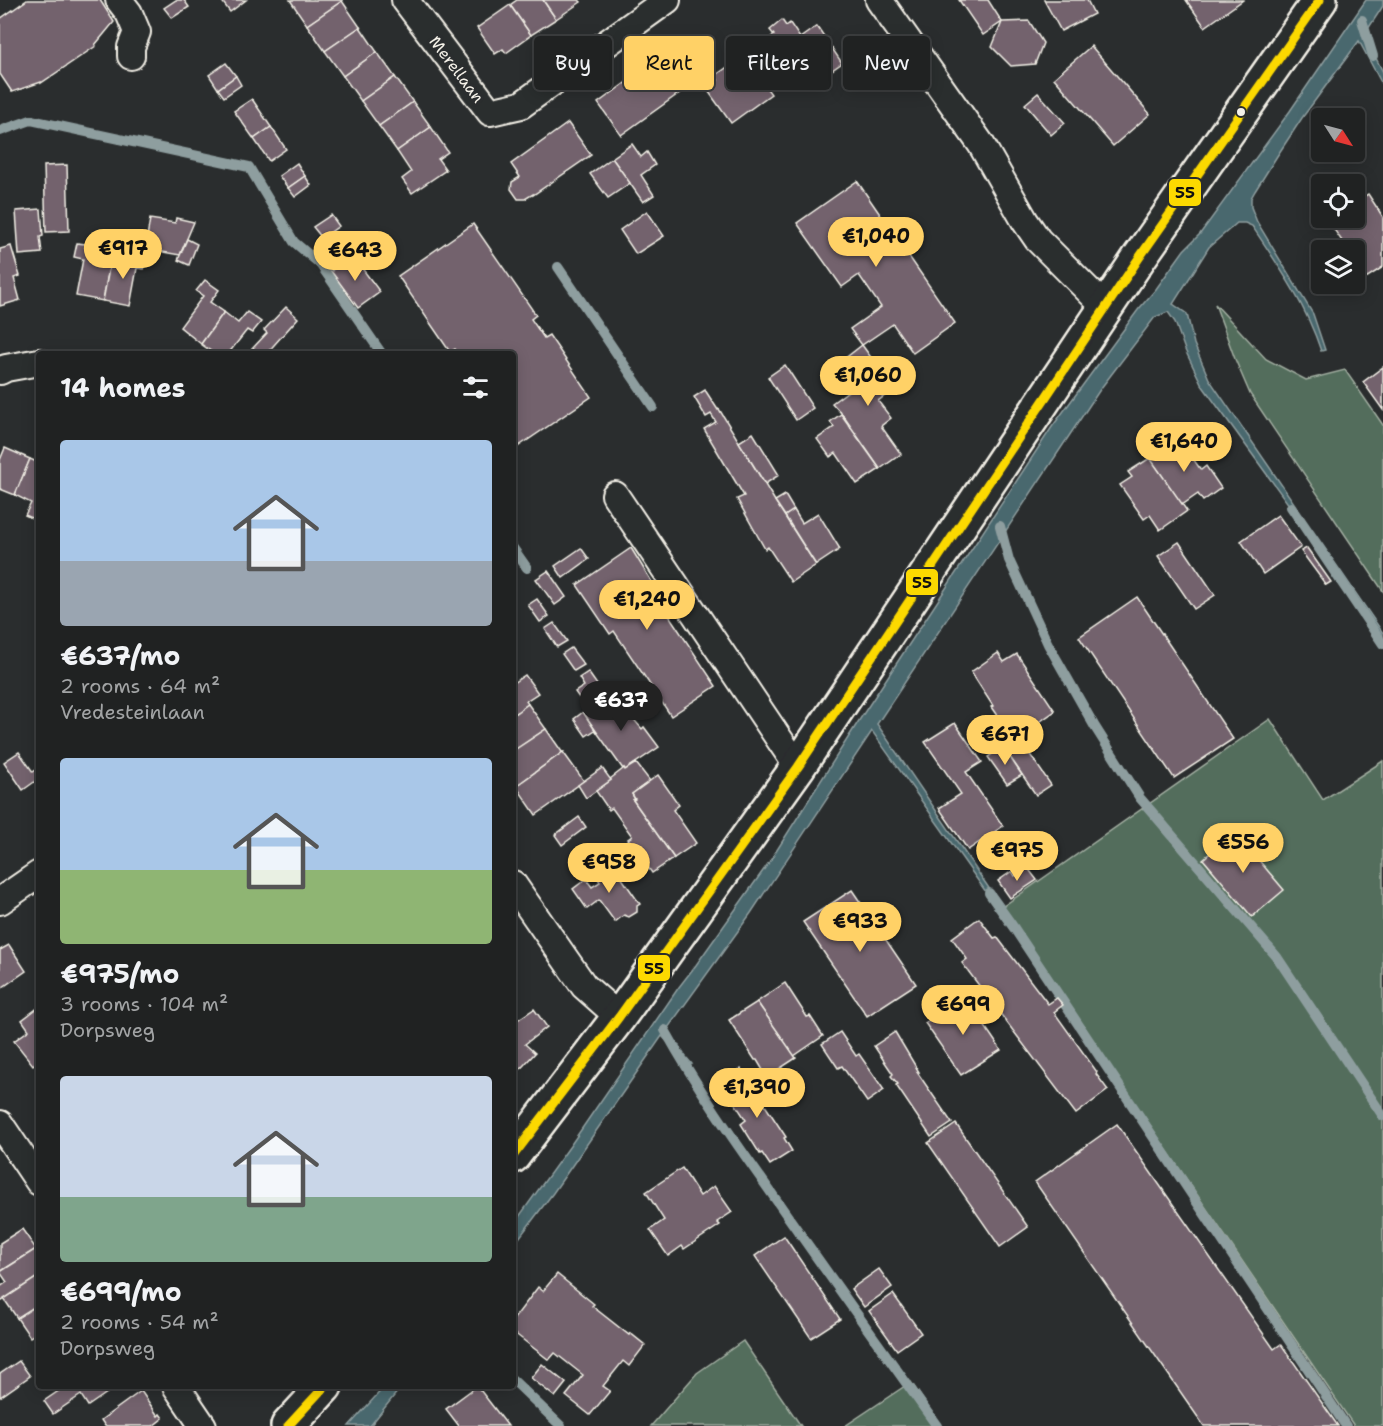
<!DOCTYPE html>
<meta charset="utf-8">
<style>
:root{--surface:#202222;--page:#2d2f2f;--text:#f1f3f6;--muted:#a2a4a5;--line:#3d3f40;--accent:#ffd166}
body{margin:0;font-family:"Shantell Sans",sans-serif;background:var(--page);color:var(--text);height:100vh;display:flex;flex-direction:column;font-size:22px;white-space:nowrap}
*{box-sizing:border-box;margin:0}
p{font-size:20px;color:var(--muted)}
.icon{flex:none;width:33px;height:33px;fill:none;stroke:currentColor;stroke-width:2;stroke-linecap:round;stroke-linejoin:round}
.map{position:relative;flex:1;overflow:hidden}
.panel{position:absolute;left:36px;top:351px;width:480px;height:1038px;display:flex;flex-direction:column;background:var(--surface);border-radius:6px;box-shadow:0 3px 15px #0003,0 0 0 2px var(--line)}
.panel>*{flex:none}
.banner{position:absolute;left:534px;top:36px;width:570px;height:54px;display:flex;gap:12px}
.needle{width:39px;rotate:126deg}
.tools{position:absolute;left:1311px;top:108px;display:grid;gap:12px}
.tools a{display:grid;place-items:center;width:54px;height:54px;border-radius:6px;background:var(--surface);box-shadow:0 3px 15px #0003,0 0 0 2px var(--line);font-size:30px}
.price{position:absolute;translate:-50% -51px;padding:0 14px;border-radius:21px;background:var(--accent);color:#111;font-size:20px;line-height:39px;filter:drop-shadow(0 2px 3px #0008)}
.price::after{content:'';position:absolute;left:50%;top:36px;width:18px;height:14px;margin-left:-9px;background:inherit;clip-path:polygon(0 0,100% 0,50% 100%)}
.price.current{background:#222;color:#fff}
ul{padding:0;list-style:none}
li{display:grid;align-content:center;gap:12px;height:318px;padding:0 24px}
li span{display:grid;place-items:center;height:186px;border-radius:6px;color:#555}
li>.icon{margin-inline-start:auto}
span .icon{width:108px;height:108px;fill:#fffc;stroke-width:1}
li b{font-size:26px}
h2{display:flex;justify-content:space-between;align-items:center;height:72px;padding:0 24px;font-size:26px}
.chip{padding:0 21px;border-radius:6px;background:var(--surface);box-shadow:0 3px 15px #0003,0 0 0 2px var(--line);font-size:21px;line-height:54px}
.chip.current{background:var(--accent);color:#111}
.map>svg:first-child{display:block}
.green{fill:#526d5c;stroke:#a3afa2;stroke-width:1.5}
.water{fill:#4a676e;stroke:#8e9e9f;stroke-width:1.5}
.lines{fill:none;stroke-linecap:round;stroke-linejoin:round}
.stream{stroke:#8e9e9f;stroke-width:10}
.building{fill:#73626d;stroke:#f4f1e8;stroke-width:1.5}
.minor-casing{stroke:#f4f1e8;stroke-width:30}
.tertiary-casing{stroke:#f4f1e8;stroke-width:38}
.minor{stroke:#2a2d2e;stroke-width:26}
.tertiary{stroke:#2a2d2e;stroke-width:33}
.bus-1-casing{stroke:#2a2d2e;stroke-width:14}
.bus-1{stroke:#fcd900;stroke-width:9}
.bus-dot{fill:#f4f1e8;stroke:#2a2d2e;stroke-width:2}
.labels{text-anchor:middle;stroke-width:6;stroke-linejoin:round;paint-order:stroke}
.street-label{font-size:16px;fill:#f4f1e8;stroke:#2a2d2e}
.line-badge{stroke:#2a2d2e;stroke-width:2}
.pale-badge-label{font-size:16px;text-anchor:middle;font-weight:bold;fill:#111}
</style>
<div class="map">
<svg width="1383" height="1426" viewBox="0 0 1383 1426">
<rect width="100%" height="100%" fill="#2a2d2e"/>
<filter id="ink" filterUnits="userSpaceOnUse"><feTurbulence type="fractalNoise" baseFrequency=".0167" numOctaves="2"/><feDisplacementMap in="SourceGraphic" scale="12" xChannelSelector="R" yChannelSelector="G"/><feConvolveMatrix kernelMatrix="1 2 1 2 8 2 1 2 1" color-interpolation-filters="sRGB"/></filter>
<g filter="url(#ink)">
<!-- green -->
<g class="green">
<path d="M1215,304L1266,359L1306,380L1345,370L1383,425V591L1250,394L1235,359Z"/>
<path d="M1270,719L1323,800L1383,761V1426H1354L1002,907Z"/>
<path d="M743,1341L801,1426H651L697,1373Z"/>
<path d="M911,1382L941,1426H845Z"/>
</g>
<!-- water -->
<g class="water">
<path d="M1366,0H1383V6L1364,35L1383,72V86L1359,41L1302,118L1277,156L1255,191L1251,198V207L1257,222L1313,314L1325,350L1321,351C1306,305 1279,266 1252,226L1245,223H1237L1209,247L1173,304L1187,314L1194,344L1209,379L1383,633V638L1382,639L1350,589L1202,385L1185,350L1175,322L1168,312L1155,317L1101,388L877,724L999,903L996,906L872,731L751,913L665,1032L692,1064L688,1065L662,1036L553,1193L513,1246V1225L570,1146L679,987L696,965L770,861L860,719L1052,427L1138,310L1156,289L1184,250L1200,234L1290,111Z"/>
<path d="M385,1386H402L370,1426H349Z"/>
</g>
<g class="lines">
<!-- stream -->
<g class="stream">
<path d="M1362,20L1373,56"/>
<path d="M0,131L31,120L249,167L294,242L320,264L382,354"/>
<path d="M558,267L653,407"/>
<path d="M1291,507L1383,644"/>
<path d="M1000,526L1009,560L1048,644L1095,727L1140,798L1277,957L1383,1116"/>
<path d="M513,548L527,568"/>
<path d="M989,893L1014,928L1346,1426"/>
<path d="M665,1030C696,1086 733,1139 770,1191C825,1270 881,1348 937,1426"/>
<path d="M513,1380L561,1426"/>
</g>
</g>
<!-- building -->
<g class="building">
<path d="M27,0H100L114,22L95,45L96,46L41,83V82L12,92L0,74V19Z"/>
<path d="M176,0H184L189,7L172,18L164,8Z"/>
<path d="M221,0H246L230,12Z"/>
<path d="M290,0H341L342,1L307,25Z"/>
<path d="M517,0H543L556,19L531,35L510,5Z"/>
<path d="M543,0H579L581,2L556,19Z"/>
<path d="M959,0H988L1002,22L983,35Z"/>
<path d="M1044,0H1087L1094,14L1061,31Z"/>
<path d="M1186,0H1243L1205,27Z"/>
<path d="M342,1L360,27L325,51L307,25Z"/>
<path d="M510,5L531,35L506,53L503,49L495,54L477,28Z"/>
<path d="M782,20L786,26L790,23L800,38L817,26L842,63L825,75L811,54L765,87L743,56L774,35L770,30Z"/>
<path d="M1029,21L1043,43L1035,64L1011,66L992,47L1002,22Z"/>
<path d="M360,27L377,52L343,76L325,51Z"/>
<path d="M1091,46L1150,114L1113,146L1054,78Z"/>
<path d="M377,52L395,77L361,101L343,76Z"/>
<path d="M743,56L771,94L731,123L706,88L718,80L715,76Z"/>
<path d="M226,63L236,76L218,89L209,75Z"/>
<path d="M650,65L659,77L671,69L685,89L621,135L598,103Z"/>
<path d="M236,76L241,85L224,97L218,89Z"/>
<path d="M395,77L413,102L379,126L361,101Z"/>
<path d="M1038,93L1065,123L1051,135L1025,104Z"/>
<path d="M252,99L271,127L254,139L234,111Z"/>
<path d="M413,102L431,127L397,151L379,126Z"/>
<path d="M568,123L591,155L533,195V194L525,199H518L511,189L512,182L520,177L511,164Z"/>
<path d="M271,127L286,149L269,161L254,139Z"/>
<path d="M431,127L448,152L438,159L446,170L412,193L402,179L411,172L397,151Z"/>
<path d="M632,144L641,157L647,152L655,165L641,175L654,195L643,202L612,158Z"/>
<path d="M612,158L630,183L608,198L590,174Z"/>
<path d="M297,163L305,176L288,188L279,176Z"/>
<path d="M67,165L69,231L46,232L44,166Z"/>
<path d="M305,176L311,185L295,197L288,188Z"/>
<path d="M857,181L955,323L913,353L893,324L862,345L850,329L881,307L859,275L842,287L797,223Z"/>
<path d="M1368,194L1383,217V267L1366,278L1354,260V250H1348L1329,222L1336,218H1354V203Z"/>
<path d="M41,209L43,236L40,237L42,253L19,255L16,211Z"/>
<path d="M647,211L664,236L636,254L620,230Z"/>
<path d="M331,215L339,226L322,238L313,227Z"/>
<path d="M176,218L194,222L180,255L145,249L150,219L175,223Z"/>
<path d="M473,224L536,315L531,319L544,338L549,335L591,397L516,448L513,444V354H459L455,349L450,352L398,276Z"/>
<path d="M187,239L197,244L189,265L178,260Z"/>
<path d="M77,243L94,245L92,260L110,263L103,301L76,296L83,259L74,257Z"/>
<path d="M11,246L20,276L14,278L20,300L0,306V249Z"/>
<path d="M129,252L146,255L144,269L137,268L130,306L103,301L110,263L126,266Z"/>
<path d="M352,255L380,292L358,308L331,271Z"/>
<path d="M205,280L219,290L210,302L224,312L201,344L180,327L203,296L196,291Z"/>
<path d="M286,307L298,318L266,354H258L252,349L267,333L264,330Z"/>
<path d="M224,312L238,323L247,312L261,322L252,333L247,330L228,354H215L201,344Z"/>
<path d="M862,345L894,389L878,401L891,418L881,426L901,454L880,469L842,414L832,403L859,383L843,360Z"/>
<path d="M785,365L813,408L796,420L768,377Z"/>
<path d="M1383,367V410L1363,382Z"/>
<path d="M705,390L718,410L719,409L775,501L816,565L791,582L768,547L765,549L737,499L744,496L704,429L716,422L711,414L706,417L694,397Z"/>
<path d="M841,414L880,469L857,484L836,453L830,457L817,439L834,427L830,422Z"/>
<path d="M753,433L779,475L765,484L739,442Z"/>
<path d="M1178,438L1201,470L1206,466L1221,488L1203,501L1198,494L1182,505L1149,457Z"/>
<path d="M5,448L30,459L15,495L0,489V460Z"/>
<path d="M1150,458L1187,511L1160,530L1150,515L1144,519L1120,485L1132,477L1128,472Z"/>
<path d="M30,459L39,463V521L25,515L31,503L15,495Z"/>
<path d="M785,495L794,510L785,516L775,501Z"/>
<path d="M794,510L802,523L818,513L840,549L816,565L785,516Z"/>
<path d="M1278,515L1301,547L1263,574L1241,541Z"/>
<path d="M1179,542L1215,595L1194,609L1158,556Z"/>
<path d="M581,548L589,559L563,578L555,566Z"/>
<path d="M631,548L663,600L660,602L716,686L671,716L614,631L610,634L577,585Z"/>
<path d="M1307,548L1331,582L1326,585L1301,551Z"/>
<path d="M548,571L566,597L555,605L536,579Z"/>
<path d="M1137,597L1233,739L1174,778L1079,637Z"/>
<path d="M537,599L549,616L540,622L528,605Z"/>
<path d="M554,623L567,641L557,647L545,629Z"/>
<path d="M571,648L584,665L574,671L562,654Z"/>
<path d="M998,653L1004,662L1017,654L1055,711L1018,737L1051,785L1036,795L1003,747L1013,740V739L991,707L993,706L971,672Z"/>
<path d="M588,672L600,689L582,702L575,692L584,686L579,678Z"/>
<path d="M525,675L538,693L526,701L528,704L513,715V683Z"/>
<path d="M612,694L642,729L644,727L659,747L625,770L624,768L623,769L584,714Z"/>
<path d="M528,704L546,729L513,751V715Z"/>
<path d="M583,712L595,730L586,736L574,719Z"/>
<path d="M955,723L982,762L966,772L1003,826L968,850L939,808L961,794L925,742Z"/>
<path d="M546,729L562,752H563L516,786L517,784L513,779V751Z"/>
<path d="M1003,747L1022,775L1007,784L988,757Z"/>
<path d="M19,752L33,772L39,768V784L37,780L23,790L4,762Z"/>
<path d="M563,752L584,781L536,815L516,786Z"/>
<path d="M636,763L650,781L632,794L635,799L633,800L674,858L652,873L628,839L632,836L612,808L609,810L596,791L611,780L610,779L623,769L624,768L625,770Z"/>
<path d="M602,768L611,780L586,798L578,785Z"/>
<path d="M658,775L679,805L673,810L696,843L674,858L633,800L635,799L632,794Z"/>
<path d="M579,817L586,827L562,845L555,835Z"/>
<path d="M1235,832L1284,890L1252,917L1203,859Z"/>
<path d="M612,864L640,904L637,906V912L629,917L624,915L615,922L599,900L587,909L573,889L586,879L592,887L600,882L596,875Z"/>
<path d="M1027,867L1037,880L1010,898L998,881L1012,871L1015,876Z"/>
<path d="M852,890L916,984L867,1016L803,922Z"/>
<path d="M979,918L994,938L997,937L1048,1004L1057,998L1063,1005L1054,1012L1097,1072L1096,1074L1108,1090L1076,1114L962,963L967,959L952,938Z"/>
<path d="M9,945L26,971L0,989V950Z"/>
<path d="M785,983L807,1017L810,1016L823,1036L794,1056L757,1002Z"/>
<path d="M965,997L1001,1050L961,1075L925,1023Z"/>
<path d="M757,1002L796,1058L767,1077L757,1060H755L729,1020Z"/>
<path d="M39,1007V1060L33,1065L14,1041L29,1030L22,1020Z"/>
<path d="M534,1009L547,1027L525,1044L535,1053L513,1077V1023Z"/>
<path d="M840,1032L856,1056L859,1054L884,1090L867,1102L842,1066L838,1068L822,1044Z"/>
<path d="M895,1032L919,1072H917L952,1123L931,1137L896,1085L898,1084L891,1076L893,1074L874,1046Z"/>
<path d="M741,1069L786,1137L784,1138L792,1151L770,1165L762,1153L760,1154L741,1124L746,1120L721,1082Z"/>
<path d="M956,1124L1028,1227L1000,1247L928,1143Z"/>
<path d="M1117,1124L1274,1349L1281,1344L1338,1426H1204L1035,1182Z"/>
<path d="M682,1168L700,1196L714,1186L732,1212L717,1222L720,1225L684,1249L682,1246L668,1256L650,1230L664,1220L646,1192Z"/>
<path d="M22,1229L36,1249L0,1272V1243Z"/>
<path d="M784,1236L840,1319L811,1338L755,1256Z"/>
<path d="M36,1249L39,1254V1276L2,1301L0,1299V1287L7,1282L0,1272Z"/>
<path d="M879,1269L892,1287L864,1307L851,1289Z"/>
<path d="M557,1274L594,1304L592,1306L629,1335L630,1333L645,1345L629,1366L623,1361L603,1386L610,1391L590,1415L566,1396L583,1375L555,1353L549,1360L513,1332V1320L538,1287L543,1291Z"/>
<path d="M39,1276V1304L17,1318L4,1299Z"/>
<path d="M893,1294L921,1333L897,1350L869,1311Z"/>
<path d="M39,1304V1331L30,1337L17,1318Z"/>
<path d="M19,1361L30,1376L0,1397V1374Z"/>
<path d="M542,1364L566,1383L555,1397L531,1378Z"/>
<path d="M66,1386H117L88,1406L81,1395L53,1414L44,1401Z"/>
<path d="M477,1386L508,1426H459L446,1409Z"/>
<path d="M141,1391L158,1416L160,1414L163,1418L153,1426H105L101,1420Z"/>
</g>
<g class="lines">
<defs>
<g id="minor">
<path d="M119,0L129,13L137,32L131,47V56"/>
<path d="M405,0L490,112L521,105L667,0"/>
<path d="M879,0L981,144L1025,221L1038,240L1106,308"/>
<path d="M0,371L6,368L39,362"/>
<path d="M615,495L798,767"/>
<path d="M513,884L584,986L619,1017"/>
<path d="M0,901L39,874"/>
<path d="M0,1124L39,1182"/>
<path d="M176,1386L203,1426"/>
</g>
<g id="tertiary">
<path d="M513,1156L619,1017L798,767L1139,258L1320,0"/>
<path d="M288,1426L325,1386"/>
</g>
</defs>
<!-- minor casing -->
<use href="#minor" class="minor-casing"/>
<!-- tertiary casing -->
<use href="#tertiary" class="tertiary-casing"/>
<!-- minor -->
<use href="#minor" class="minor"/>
<!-- tertiary -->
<use href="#tertiary" class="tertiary"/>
<defs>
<g id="bus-1">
<path d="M513,1156L619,1017L798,767L1139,258L1320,0"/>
<path d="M288,1426L325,1386"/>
</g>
</defs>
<!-- bus-1 casing -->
<use href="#bus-1" class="bus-1-casing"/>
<!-- bus-1 -->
<use href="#bus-1" class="bus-1"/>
</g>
</g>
<!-- markers -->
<circle class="bus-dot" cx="1241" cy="112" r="5"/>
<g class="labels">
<!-- street labels -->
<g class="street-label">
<text transform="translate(457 69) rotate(53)" y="6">Merellaan</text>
</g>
</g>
<g class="line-badge">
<rect x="1168" y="178" width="34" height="29" rx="6" fill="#fcd900"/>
<rect x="905" y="568" width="34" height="28" rx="6" fill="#fcd900"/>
<rect x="637" y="954" width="34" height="28" rx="6" fill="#fcd900"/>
</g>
<g class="pale-badge-label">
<text x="1185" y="198">55</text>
<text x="922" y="588">55</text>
<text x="654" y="974">55</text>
</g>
</svg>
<div class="tools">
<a><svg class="needle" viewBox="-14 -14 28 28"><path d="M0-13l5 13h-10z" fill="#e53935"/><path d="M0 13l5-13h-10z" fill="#a2a4a5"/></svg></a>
<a><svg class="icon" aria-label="locate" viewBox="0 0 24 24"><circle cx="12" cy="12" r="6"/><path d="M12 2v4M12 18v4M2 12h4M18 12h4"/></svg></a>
<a><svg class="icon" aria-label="layers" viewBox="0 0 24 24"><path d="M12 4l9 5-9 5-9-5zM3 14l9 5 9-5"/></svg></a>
</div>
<b class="price" style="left:876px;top:268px">€1,040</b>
<b class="price" style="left:123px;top:280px">€917</b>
<b class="price" style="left:355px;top:282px">€643</b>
<b class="price" style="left:868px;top:407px">€1,060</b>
<b class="price" style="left:1184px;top:473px">€1,640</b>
<b class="price" style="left:647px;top:631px">€1,240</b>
<b class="price current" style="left:621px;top:732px">€637</b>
<b class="price" style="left:1005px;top:766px">€671</b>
<b class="price" style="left:1243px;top:874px">€556</b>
<b class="price" style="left:1017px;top:882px">€975</b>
<b class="price" style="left:609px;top:894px">€958</b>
<b class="price" style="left:860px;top:953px">€933</b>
<b class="price" style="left:963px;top:1036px">€699</b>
<b class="price" style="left:757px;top:1119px">€1,390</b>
<div class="banner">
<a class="chip">Buy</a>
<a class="chip current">Rent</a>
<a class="chip">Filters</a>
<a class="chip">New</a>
</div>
<section class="panel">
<h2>14 homes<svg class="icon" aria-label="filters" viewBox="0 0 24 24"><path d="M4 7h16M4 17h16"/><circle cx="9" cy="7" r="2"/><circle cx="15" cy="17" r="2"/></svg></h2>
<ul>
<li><span style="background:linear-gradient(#a9c7e8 65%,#9aa5b1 0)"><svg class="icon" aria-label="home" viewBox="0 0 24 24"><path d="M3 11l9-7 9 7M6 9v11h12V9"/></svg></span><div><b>€637/mo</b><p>2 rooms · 64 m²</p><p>Vredesteinlaan</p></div></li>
<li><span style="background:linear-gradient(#a9c7e8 60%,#8fb573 0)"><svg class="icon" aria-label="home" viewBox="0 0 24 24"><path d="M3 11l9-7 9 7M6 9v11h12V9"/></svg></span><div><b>€975/mo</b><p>3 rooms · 104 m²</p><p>Dorpsweg</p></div></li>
<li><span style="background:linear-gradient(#c9d6e8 65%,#7fa58c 0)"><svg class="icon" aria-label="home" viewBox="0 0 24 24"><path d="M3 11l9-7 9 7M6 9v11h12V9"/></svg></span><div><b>€699/mo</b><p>2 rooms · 54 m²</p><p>Dorpsweg</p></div></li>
</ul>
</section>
</div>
